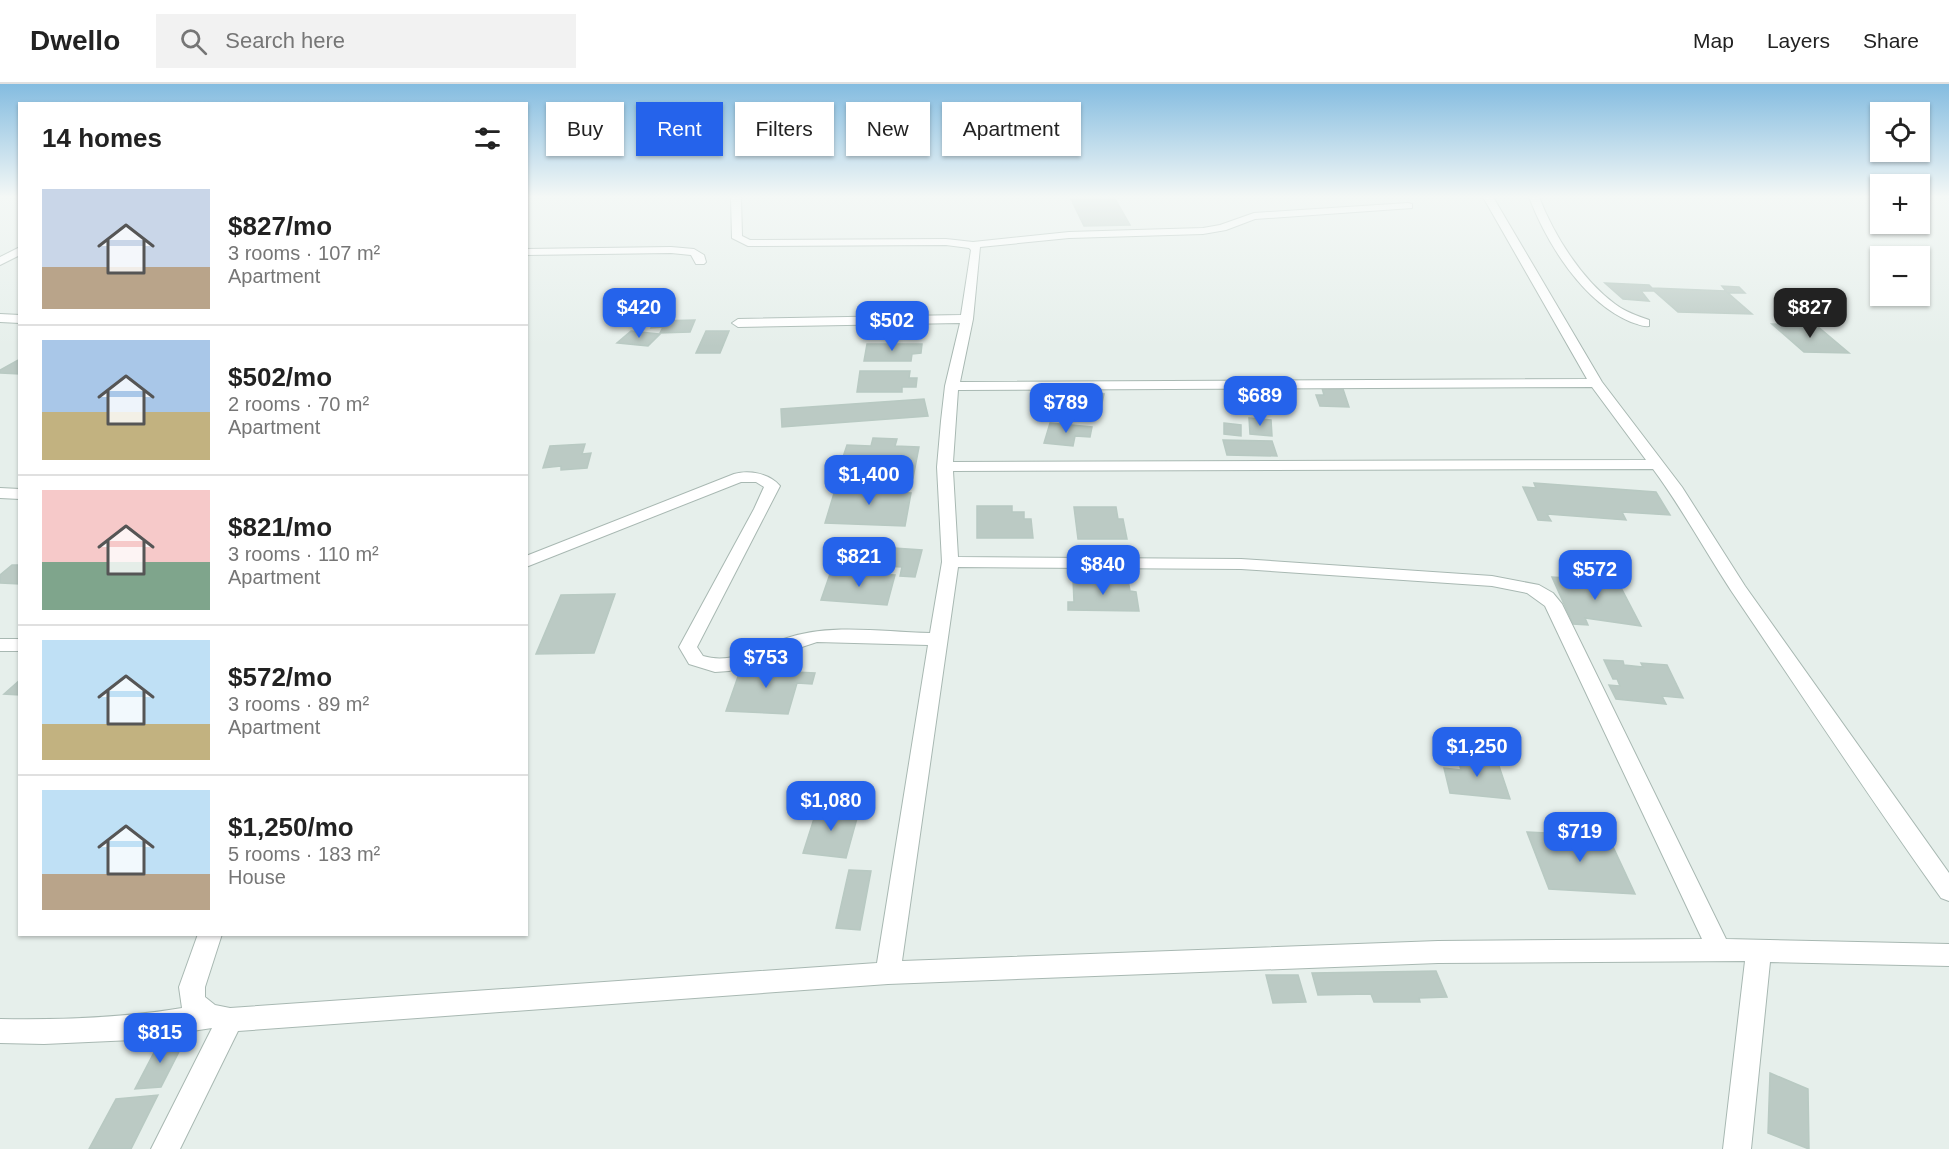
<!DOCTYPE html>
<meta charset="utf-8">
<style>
:root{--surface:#fff;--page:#f2f2f2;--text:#222;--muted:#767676;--line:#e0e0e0;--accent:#2563eb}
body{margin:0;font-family:Arial,sans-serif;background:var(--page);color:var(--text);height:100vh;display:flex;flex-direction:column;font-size:22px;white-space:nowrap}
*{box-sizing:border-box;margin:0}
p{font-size:20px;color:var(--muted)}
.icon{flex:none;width:33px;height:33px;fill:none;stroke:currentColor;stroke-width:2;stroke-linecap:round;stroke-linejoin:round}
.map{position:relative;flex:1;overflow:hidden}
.details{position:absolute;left:18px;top:18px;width:510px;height:834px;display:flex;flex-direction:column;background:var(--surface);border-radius:0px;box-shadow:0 2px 4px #0004}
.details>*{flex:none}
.guide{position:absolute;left:546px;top:18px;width:570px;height:54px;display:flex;gap:12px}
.tools{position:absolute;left:1870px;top:18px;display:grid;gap:12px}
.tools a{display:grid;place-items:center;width:60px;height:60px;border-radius:0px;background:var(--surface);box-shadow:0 2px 4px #0004;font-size:30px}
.price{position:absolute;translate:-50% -51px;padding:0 14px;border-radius:12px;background:var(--accent);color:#fff;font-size:20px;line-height:39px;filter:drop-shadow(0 2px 3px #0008)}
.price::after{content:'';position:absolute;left:50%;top:36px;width:18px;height:14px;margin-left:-9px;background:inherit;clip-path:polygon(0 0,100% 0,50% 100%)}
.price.on{background:#222;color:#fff}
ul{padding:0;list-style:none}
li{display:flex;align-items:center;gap:18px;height:150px;padding:0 24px}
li+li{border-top:2px solid var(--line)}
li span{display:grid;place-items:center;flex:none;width:168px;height:120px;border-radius:0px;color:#555}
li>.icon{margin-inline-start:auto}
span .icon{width:72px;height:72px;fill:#fffc;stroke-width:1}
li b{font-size:26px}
h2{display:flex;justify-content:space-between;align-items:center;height:72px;padding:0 24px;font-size:26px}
.pill{padding:0 21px;border-radius:0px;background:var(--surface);box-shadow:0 2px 4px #0004;font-size:21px;line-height:54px}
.pill.on{background:var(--accent);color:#fff}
header{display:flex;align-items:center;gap:36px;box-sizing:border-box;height:84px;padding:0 30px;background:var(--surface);border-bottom:2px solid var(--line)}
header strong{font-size:28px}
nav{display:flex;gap:33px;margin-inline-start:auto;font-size:21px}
.search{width:420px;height:54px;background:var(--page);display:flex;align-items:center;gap:15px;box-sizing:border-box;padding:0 21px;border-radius:0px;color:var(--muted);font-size:22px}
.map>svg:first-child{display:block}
.building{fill:#bbcac4;stroke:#b8c9c2;stroke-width:1.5}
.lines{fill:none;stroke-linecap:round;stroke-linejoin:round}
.street-casing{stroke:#a8b8b2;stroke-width:2}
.street{fill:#fff;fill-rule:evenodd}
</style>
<header>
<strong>Dwello</strong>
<div class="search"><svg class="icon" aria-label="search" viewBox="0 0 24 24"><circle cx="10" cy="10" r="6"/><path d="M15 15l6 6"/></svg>Search here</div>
<nav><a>Map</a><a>Layers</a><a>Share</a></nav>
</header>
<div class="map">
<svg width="1949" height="1065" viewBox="0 0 1949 1065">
<rect width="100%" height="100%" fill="#e6efeb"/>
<!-- building -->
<g class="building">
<path d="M1070,113H1114L1130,141L1084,142Z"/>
<path d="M1605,199L1649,201L1652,204L1726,207L1722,202L1739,203L1745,209H1728L1752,230L1678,228L1654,207H1641L1649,217L1623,215Z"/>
<path d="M695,236L690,248L660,249L663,243L651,244L654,237Z"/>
<path d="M1772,240L1817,242L1849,269L1804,268Z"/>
<path d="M631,247L660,250L648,262L617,259Z"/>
<path d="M706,247H729L720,269H696Z"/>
<path d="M867,260H922L921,269L912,270L911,277H864Z"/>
<path d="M20,275V290L0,289V286Z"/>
<path d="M860,287H910L909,294H917L916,303H902V308H857Z"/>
<path d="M1322,304L1343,305L1349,323L1320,322L1316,311H1324Z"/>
<path d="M1076,307L1104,310L1099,333L1070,331Z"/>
<path d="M924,315L928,332L782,343L781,325Z"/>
<path d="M1249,334L1271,336L1272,352L1250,350Z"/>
<path d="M1050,339L1092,343L1090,353L1075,352L1073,362L1044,359Z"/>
<path d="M1224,339L1241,341V352L1224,350Z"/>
<path d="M873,354L897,355L895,362L919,363L913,394L837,391L847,361L871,362Z"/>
<path d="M1223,356L1272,357L1277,372L1227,371Z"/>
<path d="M585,360L582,370L591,369L587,384L561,386V382L543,384L550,362Z"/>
<path d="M862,399L890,400L888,408L911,409L905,442L825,439L835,406L860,407Z"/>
<path d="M1534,399L1656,408L1670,431L1622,428L1626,436L1547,430L1551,437L1538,436L1523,403L1536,404Z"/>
<path d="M977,422H1012V428H1024V435H1031L1033,454H977Z"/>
<path d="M1074,423H1116L1118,435H1123L1127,455H1078Z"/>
<path d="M836,460L922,466L915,493L900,492L902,483L865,481L863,486L828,484Z"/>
<path d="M12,481H20V500L0,499V491Z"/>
<path d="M831,487L895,491L887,521L821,516Z"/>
<path d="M1552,493L1618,498L1641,542L1585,534L1588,541L1573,540Z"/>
<path d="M1073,495L1128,496L1130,507L1136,508L1139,527L1068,526V518H1074Z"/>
<path d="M615,510L594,569L536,570L561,511Z"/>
<path d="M1604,576L1623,577L1624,581L1643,583L1641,579L1667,581L1683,614L1662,612L1666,620L1616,615L1609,601L1620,602L1617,595H1613Z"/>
<path d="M742,581L797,584L795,588L815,589L812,600L797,599L788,630L726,627Z"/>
<path d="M20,596V611L4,610Z"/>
<path d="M1457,672L1497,676L1510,715L1450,709L1444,684L1461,686Z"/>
<path d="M818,722L859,727L846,774L803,769Z"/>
<path d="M1527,748L1608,752L1635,810L1549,805Z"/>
<path d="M849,786L871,787L860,846L836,844Z"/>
<path d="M1436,887L1447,913L1419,914L1420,918H1374L1371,910L1318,911L1312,889Z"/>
<path d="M1266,891H1298L1306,918L1273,919Z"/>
<path d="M185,956L161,1003L135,1005L160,957Z"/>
<path d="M1770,989L1808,1005L1809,1065L1768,1049Z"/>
<path d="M158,1011L131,1065H89L116,1015Z"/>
</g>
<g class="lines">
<defs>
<g id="street">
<path d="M731,113H741L742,152L750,156L946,155L973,158L1069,148L1203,144L1220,141L1254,129L1408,119L1412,120V124L1255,135L1226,146L1203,150L1069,154L980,163L973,235L960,298L1587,295L1483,113H1493L1602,298L1682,403L1745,502L1949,789V817L1941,814C1869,713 1801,610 1732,508C1705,467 1682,424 1653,385L953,387L958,473L1241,475L1492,492L1539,501L1553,509L1562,520L1726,855L1949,860V882L1770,878L1751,1065H1723L1745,877L1438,879L888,900L238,947L180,1065H151L212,944L133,956L44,960L0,959V935C61,936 122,934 182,924L179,903L198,850H222L205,903V913L215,921L230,924L877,879L928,561L817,558L729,587L715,588L689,580L679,563L754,425L764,403L756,398H741L526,483V472L734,390C749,386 769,389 780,402L697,563L703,572C732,581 759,563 787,554C831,539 884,548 930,549L942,478L937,383L941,337L945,302L960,239L738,243L732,239L738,235L961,231L971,166L969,164L946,161L748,162L732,154ZM1592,303L1646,376L953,378L958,306ZM958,483L1241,485L1492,502L1527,509L1545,522L1702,855L1438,857L902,877Z"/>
<path d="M1529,113H1539C1554,151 1581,195 1615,220C1625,228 1638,232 1649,236V242C1642,243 1638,240 1631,238C1583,218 1547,160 1529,113Z"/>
<path d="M20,163V171L0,181V173Z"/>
<path d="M671,163L694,165L704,171L706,178L704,180H696L691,171L671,169L526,171V165Z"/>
<path d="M0,230L20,231V239L0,238Z"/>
<path d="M0,404L20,405V415L0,414Z"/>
<rect x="0" y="555" width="20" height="12"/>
</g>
</defs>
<!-- street casing -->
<use href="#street" class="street-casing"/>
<!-- street -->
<use href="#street" class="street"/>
</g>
<!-- sky -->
<linearGradient id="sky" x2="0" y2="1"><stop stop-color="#84bce0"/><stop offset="0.43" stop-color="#f4f8f6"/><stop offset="1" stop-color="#f4f8f6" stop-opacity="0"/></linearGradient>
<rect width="1949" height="262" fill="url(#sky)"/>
</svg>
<div class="tools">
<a><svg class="icon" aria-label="locate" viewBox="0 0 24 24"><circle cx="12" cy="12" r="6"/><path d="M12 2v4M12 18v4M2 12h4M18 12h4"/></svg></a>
<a>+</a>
<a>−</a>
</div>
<b class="price" style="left:639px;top:255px">$420</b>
<b class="price on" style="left:1810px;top:255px">$827</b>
<b class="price" style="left:892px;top:268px">$502</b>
<b class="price" style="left:1260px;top:343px">$689</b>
<b class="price" style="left:1066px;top:350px">$789</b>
<b class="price" style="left:869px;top:422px">$1,400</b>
<b class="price" style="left:859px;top:504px">$821</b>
<b class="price" style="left:1103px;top:512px">$840</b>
<b class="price" style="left:1595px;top:517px">$572</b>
<b class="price" style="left:766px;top:605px">$753</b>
<b class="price" style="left:1477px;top:694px">$1,250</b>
<b class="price" style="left:831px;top:748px">$1,080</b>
<b class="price" style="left:1580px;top:779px">$719</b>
<b class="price" style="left:160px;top:980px">$815</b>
<div class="guide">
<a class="pill">Buy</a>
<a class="pill on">Rent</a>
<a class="pill">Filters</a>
<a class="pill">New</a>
<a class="pill">Apartment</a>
</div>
<section class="details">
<h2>14 homes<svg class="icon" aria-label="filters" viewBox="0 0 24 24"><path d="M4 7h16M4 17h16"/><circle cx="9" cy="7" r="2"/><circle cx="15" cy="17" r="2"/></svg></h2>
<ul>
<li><span style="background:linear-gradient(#c9d6e8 65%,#b9a48a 0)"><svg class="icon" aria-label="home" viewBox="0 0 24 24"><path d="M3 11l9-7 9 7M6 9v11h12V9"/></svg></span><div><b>$827/mo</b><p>3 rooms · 107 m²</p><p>Apartment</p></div></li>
<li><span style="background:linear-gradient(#a9c7e8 60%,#c2b280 0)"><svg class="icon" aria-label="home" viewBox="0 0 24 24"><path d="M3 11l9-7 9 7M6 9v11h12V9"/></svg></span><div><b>$502/mo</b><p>2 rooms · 70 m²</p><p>Apartment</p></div></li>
<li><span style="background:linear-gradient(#f6c9c9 60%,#7fa58c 0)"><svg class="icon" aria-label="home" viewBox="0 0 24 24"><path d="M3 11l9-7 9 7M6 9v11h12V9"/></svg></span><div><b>$821/mo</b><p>3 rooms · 110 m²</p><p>Apartment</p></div></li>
<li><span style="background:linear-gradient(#bfe0f5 70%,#c2b280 0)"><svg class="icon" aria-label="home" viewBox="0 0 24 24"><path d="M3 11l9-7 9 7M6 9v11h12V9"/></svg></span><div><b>$572/mo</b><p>3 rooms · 89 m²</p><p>Apartment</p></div></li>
<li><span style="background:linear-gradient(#bfe0f5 70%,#b9a48a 0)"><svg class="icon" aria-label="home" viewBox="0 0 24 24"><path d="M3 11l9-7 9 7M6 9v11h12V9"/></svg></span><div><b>$1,250/mo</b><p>5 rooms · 183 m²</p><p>House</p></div></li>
</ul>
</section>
</div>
